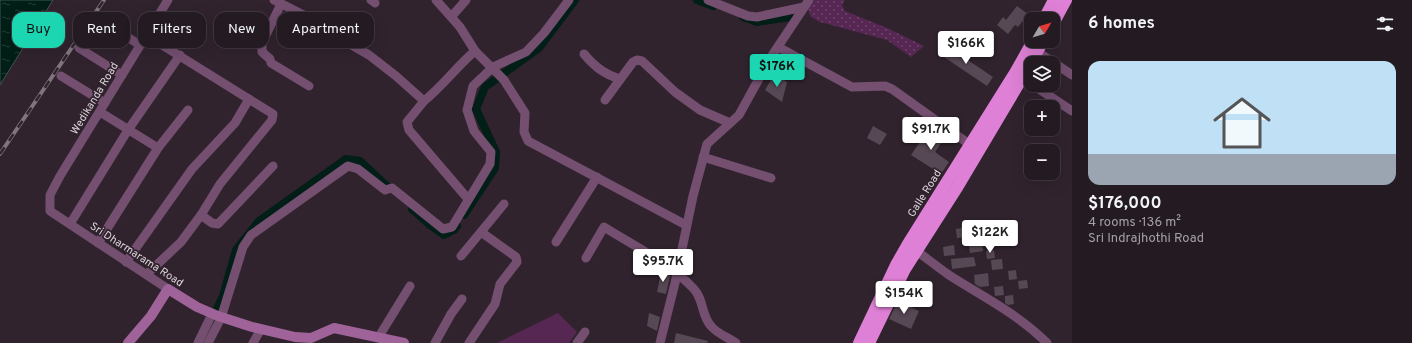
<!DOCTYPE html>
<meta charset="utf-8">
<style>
:root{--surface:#241a22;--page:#30272f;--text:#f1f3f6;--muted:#a3a1a5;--line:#413840;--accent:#1cd5b1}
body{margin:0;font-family:Overpass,sans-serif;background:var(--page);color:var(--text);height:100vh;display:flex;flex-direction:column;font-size:15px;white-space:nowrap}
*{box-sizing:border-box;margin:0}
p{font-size:13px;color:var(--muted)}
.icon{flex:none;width:22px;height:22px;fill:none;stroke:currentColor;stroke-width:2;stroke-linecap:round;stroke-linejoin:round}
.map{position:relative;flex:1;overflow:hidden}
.sheet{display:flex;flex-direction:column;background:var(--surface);width:340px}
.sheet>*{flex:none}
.guide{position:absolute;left:12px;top:12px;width:380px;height:36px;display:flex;gap:8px}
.needle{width:26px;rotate:52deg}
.buttons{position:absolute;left:1024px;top:12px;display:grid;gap:8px}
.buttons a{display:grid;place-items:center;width:36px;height:36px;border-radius:8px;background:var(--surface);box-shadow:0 4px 16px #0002,0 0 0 1px var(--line);font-size:20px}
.price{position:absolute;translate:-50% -34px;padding:0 9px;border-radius:4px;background:#fff;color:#222;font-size:13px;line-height:26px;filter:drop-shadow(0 1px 2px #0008)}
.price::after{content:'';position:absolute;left:50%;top:24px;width:12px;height:9px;margin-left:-6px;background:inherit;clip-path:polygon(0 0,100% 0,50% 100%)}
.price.selected{background:var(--accent);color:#111}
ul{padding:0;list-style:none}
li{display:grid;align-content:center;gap:8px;height:212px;padding:0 16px}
li span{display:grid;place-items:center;height:124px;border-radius:12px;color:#555}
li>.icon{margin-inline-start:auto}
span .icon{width:72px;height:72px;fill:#fffc;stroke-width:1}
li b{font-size:17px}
h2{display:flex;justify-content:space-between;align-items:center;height:48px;padding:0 16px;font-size:17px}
.pill{padding:0 14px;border-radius:12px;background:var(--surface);box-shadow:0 4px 16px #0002,0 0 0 1px var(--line);font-size:14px;line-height:36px}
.pill.selected{background:var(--accent);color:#111}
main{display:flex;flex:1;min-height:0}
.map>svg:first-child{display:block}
.grass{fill:url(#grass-dots)}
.park{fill:#572753}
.water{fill:url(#water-ripples);stroke:#435452}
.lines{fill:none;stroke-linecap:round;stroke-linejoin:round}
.canal{stroke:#011e17;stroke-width:8}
.building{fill:#564854}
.street{stroke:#744f70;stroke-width:9}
.secondary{stroke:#9f6399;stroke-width:10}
.highway{stroke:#de80d5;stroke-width:12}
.rail-casing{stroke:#80757e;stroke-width:4}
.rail{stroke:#30232e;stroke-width:2.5;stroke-dasharray:8;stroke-linecap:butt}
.labels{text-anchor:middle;stroke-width:3.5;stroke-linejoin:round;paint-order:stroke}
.street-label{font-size:11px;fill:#dcd3da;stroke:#30232e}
</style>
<main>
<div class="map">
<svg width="1072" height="343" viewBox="0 0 1072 343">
<defs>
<pattern id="grass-dots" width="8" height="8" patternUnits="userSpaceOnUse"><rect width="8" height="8" fill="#572753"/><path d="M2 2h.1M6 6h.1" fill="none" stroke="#6f456b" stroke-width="1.8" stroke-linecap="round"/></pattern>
<pattern id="water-ripples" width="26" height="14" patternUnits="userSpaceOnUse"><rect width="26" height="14" fill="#011e17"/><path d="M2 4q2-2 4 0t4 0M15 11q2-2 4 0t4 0" fill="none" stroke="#253e38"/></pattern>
</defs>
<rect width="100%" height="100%" fill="#30232e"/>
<!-- grass -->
<path class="grass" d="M814,0H845L842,5L845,11L887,28L924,46L911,57L887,40L820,22L811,17L808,9Z"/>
<!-- park -->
<path class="park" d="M558,313L577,332L569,343H497Z"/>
<!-- water -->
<path class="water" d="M0,0H53L0,85Z"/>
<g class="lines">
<!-- canal -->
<g class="canal">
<path d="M697,0L713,6"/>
<path d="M743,17L757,22L790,17"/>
<path d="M412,209L430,225L444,235L454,230L457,226"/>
<path d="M464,215L495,168L496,152L476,109L485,87L539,48L575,0"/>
<path d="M212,319L223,296L236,250L259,221L346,159L360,161L390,189"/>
</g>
</g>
<!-- building -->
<g class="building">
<path d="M1017,6L1028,14L1018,27L1015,25L1008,34L997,25L1003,17L1006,20Z"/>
<path d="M944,44L993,77L987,86L938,53Z"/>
<path d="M774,75L787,82L782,102L765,90Z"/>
<path d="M873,126L887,134L880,145L867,138Z"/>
<path d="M930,127L945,137L935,152L949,162L941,174L911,155Z"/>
<path d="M967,227L968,237L957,238L956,229Z"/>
<path d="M982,238L983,251L970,253L968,239Z"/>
<path d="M954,245L955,255L944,256L943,247Z"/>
<path d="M994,250L995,258L987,259L986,251Z"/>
<path d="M974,257L976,266L952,269L951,259Z"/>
<path d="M1002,259L1003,269L992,270L991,260Z"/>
<path d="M1016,270L1017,279L1009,280L1008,271Z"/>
<path d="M661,272L670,276L666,294L657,292Z"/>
<path d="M988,273L989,286L980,287L975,284L974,275Z"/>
<path d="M1027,280L1028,288L1019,289L1018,281Z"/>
<path d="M1003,286L1004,295L995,296L994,287Z"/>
<path d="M1013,295L1014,304L1008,305L1005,303V296Z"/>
<path d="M898,301L919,311L911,329L889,319Z"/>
<path d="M649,313L660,317L657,331L647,326Z"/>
<path d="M676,333L708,341L707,343H674Z"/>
</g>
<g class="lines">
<!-- street -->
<g class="street">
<path d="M168,0L60,176L50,195V211L168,289"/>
<path d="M274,0L333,30L350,44L369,55L396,76L424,101C443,86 457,66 475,51"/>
<path d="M371,0L375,3"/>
<path d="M436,0L460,27L475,51L504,80L525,113L524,132L528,141L686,225"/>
<path d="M708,0L748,16L757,17L804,7"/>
<path d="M281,4L262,43V52L270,59L271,63L309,86"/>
<path d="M452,16L466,0"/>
<path d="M100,20L140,45"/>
<path d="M146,35L273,114L272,120L220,184L201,215L181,242L147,274"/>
<path d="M778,47L852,87L885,86L892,89L969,144"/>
<path d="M79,48L122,75"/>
<path d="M1038,52L1072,75"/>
<path d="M584,54C595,67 604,74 620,79"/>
<path d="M61,76L105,103"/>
<path d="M1033,85L1072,111"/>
<path d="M605,100L633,62L637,60L642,61L675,92L700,110L730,123"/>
<path d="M424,101L407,122L409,130L468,199"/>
<path d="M100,112L158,148"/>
<path d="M703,157L771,178"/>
<path d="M201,215L212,223L218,224L273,166"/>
<path d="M70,224L128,130L180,55"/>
<path d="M556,242L597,177"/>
<path d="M98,243L158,148L188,110"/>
<path d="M911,247C924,256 936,266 949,275C983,297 1018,314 1047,343"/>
<path d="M461,256L504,204"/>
<path d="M586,258L604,227C634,246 668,262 693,288C704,299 701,315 711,326C716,333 729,338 736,343"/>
<path d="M126,262L192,169L235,123L249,99"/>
<path d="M378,338L410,286"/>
<path d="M198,343L212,314"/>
<path d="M208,343L221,318L243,247L251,235L348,166L358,169L385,190L392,188L443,229L452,227L490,164L491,152L474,131L467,110L473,86L493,67L526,52L544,33L569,0"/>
<path d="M253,343L261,329"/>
<path d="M435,343L451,314L462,299"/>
<path d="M469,343L495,304L500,284L517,262L516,257L481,232"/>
<path d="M577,343L585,332"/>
<path d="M660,343L675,283L693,196L707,144L739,115L771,57L809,0"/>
</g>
<!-- secondary -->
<path class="secondary" d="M128,343L151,316L168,289L197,307L218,316L252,327L295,337L311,338L334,328L404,343"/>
<!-- highway -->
<g class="highway">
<path d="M1044,19L1054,0"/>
<path d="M1053,24L1066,0"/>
<path d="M1031,63L1043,41"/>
<path d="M859,343L896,265L908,244L1015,73L1033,41"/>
<path d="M869,343L905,269L958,186L1031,63"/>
</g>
<defs>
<path id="rail" d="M0,154L104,0"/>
</defs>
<!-- rail casing -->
<use href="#rail" class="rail-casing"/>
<!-- rail -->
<use href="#rail" class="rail"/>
</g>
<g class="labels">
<!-- street labels -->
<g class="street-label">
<text transform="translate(94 98) rotate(-59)" y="4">Wedikanda Road</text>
<text transform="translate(924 193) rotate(-58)" y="4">Galle Road</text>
<text transform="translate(137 254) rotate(33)" y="4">Sri Dharmarama Road</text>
</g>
</g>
</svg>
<div class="buttons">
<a><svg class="needle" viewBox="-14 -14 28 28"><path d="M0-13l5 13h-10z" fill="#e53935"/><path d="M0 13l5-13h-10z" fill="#a3a1a5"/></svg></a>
<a><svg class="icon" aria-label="layers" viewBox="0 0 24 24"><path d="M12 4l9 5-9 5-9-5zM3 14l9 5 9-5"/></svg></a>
<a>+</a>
<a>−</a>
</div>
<b class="price" style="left:966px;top:65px">$166K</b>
<b class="price selected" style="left:777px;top:88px">$176K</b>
<b class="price" style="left:931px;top:151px">$91.7K</b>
<b class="price" style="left:990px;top:254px">$122K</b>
<b class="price" style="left:663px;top:283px">$95.7K</b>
<b class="price" style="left:904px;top:315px">$154K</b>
<div class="guide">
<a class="pill selected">Buy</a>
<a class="pill">Rent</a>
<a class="pill">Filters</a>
<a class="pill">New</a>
<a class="pill">Apartment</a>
</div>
</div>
<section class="sheet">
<h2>6 homes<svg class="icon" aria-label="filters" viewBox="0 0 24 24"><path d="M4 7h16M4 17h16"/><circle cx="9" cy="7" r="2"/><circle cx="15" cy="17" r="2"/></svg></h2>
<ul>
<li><span style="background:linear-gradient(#bfe0f5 75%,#9aa5b1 0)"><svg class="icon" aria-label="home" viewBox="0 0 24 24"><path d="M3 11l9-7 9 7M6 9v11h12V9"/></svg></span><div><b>$176,000</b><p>4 rooms · 136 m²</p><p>Sri Indrajhothi Road</p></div></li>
</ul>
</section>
</main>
